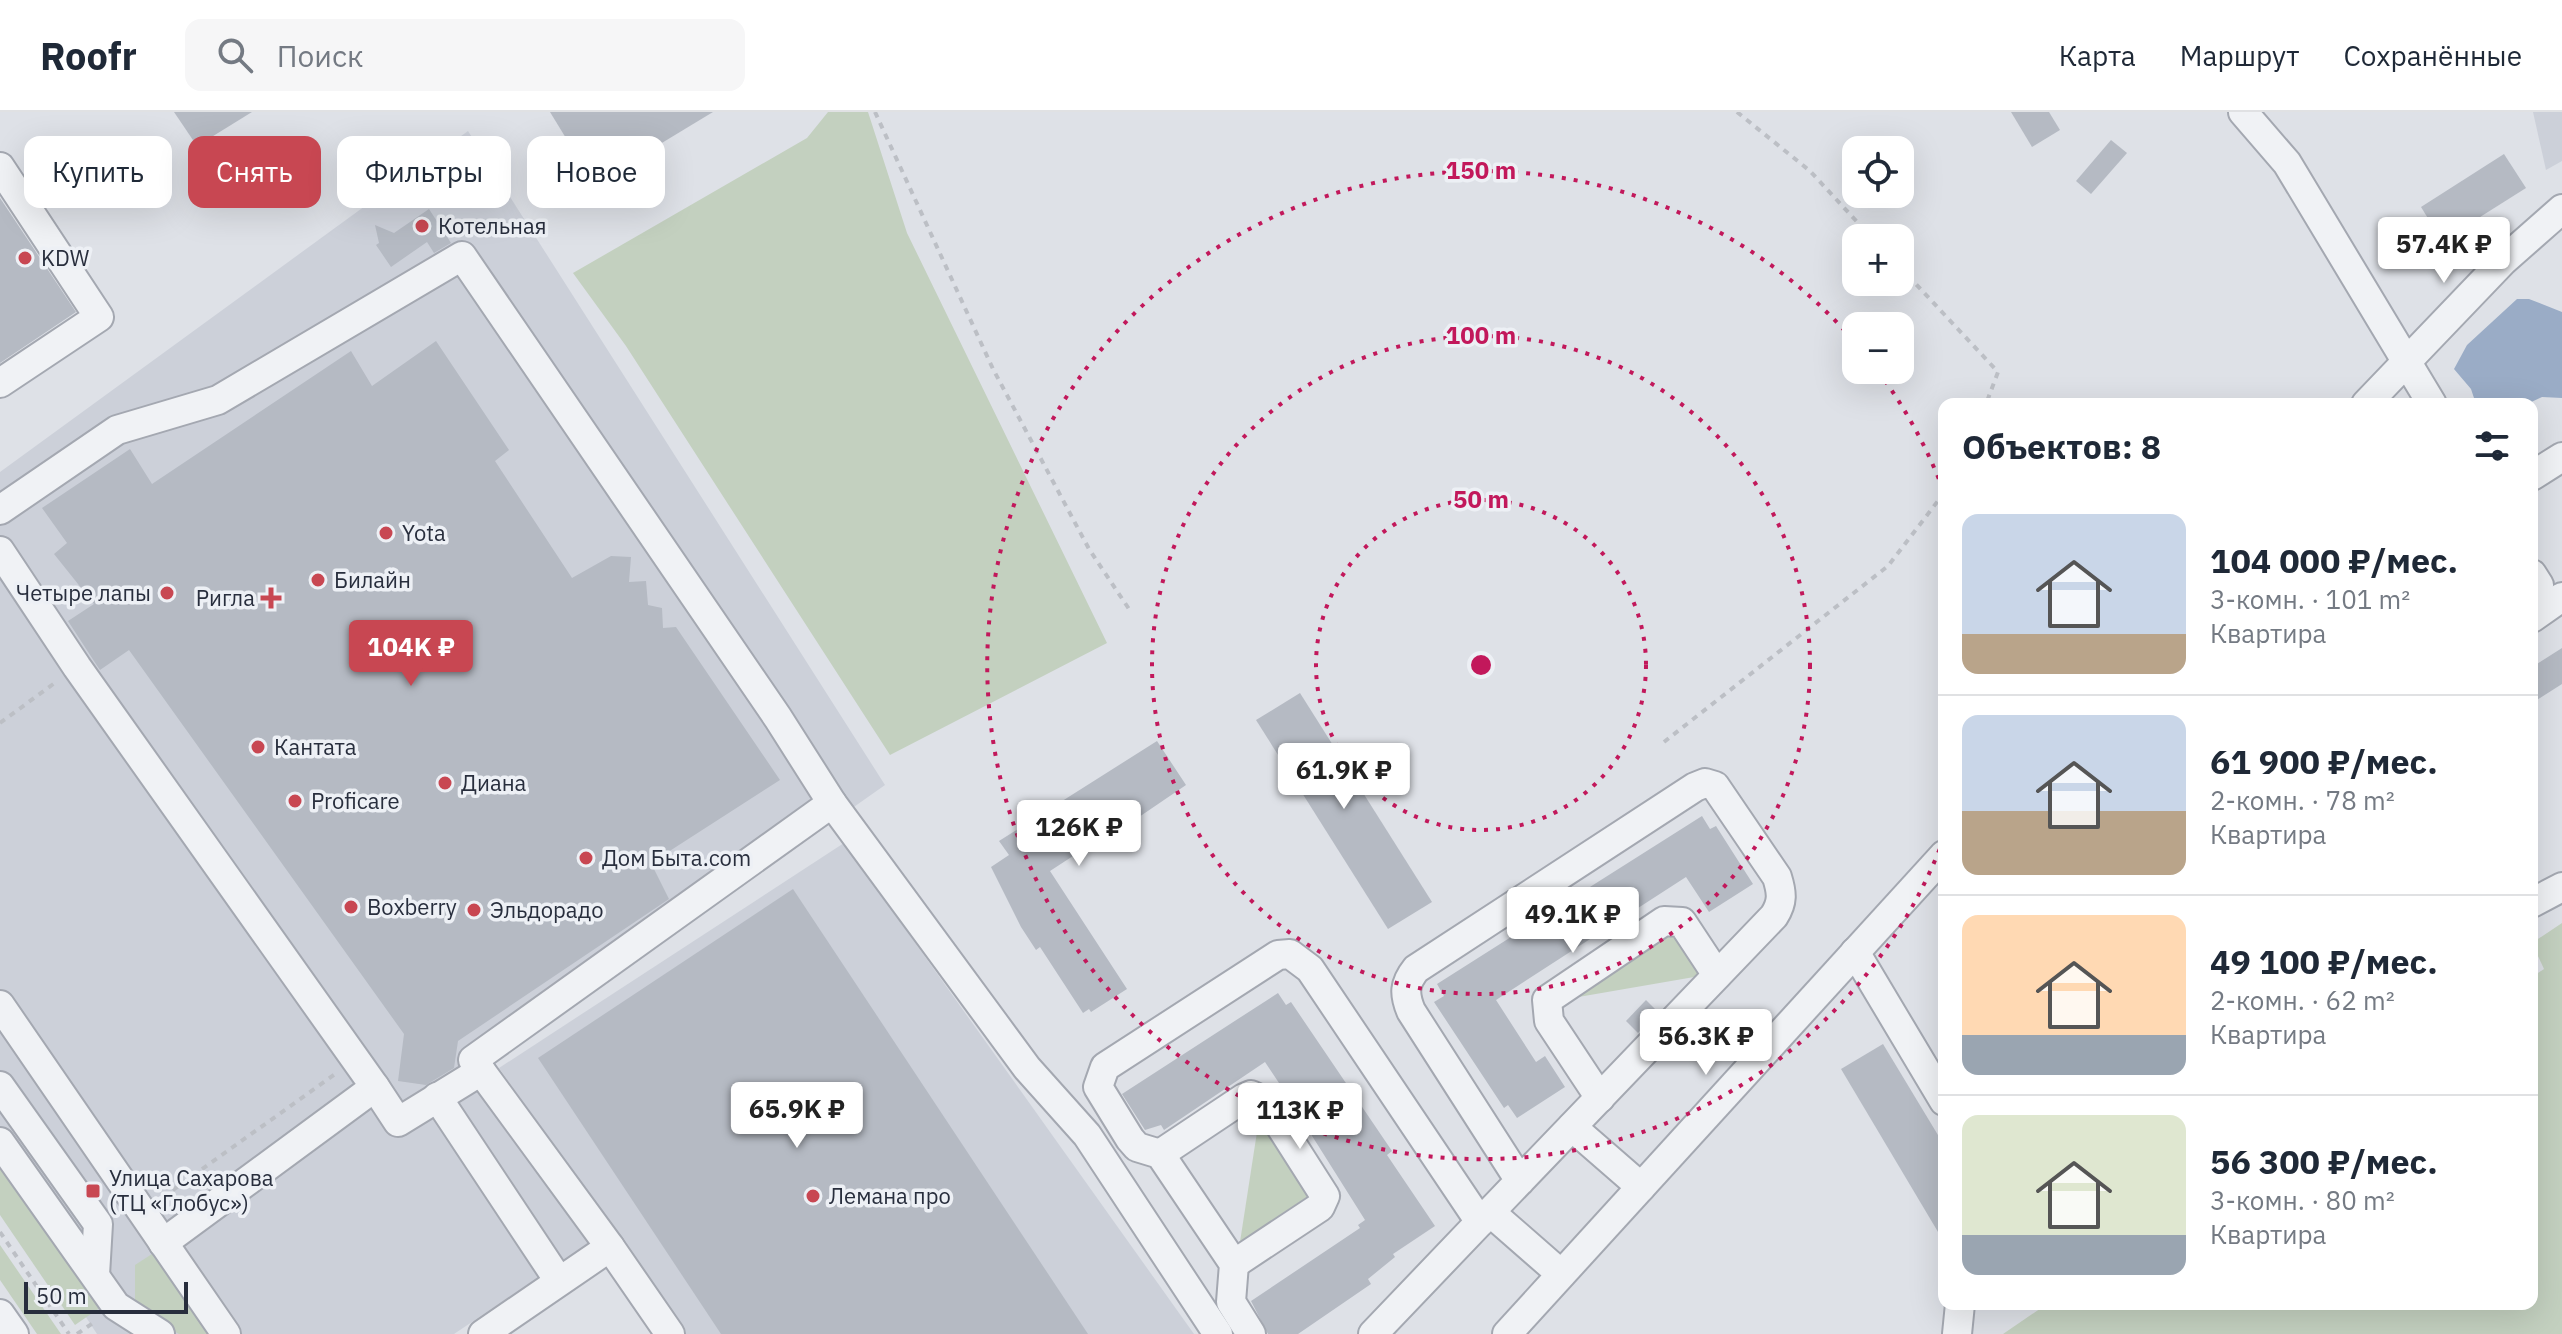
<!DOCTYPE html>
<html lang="ru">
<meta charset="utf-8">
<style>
:root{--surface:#fff;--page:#f6f6f7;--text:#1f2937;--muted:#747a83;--line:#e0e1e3;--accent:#c84752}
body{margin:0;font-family:"IBM Plex Sans",sans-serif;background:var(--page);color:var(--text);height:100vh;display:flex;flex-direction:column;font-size:30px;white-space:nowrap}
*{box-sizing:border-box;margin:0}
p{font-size:26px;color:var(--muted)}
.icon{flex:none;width:44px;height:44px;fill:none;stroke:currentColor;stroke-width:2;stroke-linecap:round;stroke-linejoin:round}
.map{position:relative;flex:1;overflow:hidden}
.details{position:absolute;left:1938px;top:286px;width:600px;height:912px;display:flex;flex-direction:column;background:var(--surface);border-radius:16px;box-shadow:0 8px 32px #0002}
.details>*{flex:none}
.banner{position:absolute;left:24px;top:24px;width:760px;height:72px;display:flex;gap:16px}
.controls{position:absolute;left:1842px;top:24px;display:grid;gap:16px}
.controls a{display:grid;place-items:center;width:72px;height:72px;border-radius:16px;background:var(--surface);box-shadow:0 8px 32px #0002;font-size:40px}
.scale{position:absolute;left:24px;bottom:20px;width:164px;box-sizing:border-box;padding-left:8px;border:4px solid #282e3d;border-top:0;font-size:22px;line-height:28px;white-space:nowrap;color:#282e3d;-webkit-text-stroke:6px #edf0f5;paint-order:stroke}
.price{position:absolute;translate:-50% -68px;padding:0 18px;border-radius:8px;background:#fff;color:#222;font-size:26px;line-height:52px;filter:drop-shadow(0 2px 4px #0008)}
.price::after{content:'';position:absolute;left:50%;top:48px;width:24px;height:18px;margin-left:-12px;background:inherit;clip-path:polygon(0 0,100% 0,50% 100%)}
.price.selected{background:var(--accent);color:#fff}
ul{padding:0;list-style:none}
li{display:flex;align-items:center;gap:24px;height:200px;padding:0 24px}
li+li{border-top:2px solid var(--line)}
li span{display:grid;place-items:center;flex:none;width:224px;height:160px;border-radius:16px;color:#555}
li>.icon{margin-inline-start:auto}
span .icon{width:96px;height:96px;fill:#fffc;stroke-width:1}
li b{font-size:34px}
h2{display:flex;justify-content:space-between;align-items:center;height:96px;padding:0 24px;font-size:34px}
.pill{padding:0 28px;border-radius:16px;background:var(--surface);box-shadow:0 8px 32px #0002;font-size:28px;line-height:72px}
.pill.selected{background:var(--accent);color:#fff}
header{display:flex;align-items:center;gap:48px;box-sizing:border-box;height:112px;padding:0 40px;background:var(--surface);border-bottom:2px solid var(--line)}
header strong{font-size:38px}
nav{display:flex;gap:44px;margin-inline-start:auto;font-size:28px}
.search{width:560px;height:72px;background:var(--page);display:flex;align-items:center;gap:20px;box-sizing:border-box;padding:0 28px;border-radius:16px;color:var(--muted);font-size:30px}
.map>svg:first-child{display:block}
.built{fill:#ccd0d9}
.green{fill:#c3d0bf}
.water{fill:#9aacc6}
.building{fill:#b5bac3}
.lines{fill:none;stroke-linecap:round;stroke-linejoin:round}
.minor-casing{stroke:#a4a8b1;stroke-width:32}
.path{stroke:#bcbfc5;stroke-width:4;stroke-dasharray:6 6;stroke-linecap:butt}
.minor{stroke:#f0f2f5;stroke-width:28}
.ring{fill:none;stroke:#c2185b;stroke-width:4;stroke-dasharray:4 8}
.poi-dot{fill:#c84752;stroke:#edf0f5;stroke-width:3}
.labels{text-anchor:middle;stroke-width:7;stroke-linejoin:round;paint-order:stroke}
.poi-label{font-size:22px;fill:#282e3d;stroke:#edf0f5;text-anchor:start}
.centre{fill:#c2185b;stroke:#edf0f5;stroke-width:4}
.ring-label{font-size:24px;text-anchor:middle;font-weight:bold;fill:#c2185b;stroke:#edf0f5;stroke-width:7;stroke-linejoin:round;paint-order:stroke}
</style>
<header>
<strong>Roofr</strong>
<div class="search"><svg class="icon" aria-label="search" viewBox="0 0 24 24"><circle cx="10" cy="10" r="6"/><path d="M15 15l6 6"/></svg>Поиск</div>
<nav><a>Карта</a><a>Маршрут</a><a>Сохранённые</a></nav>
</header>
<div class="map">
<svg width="2562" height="1222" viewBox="0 0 2562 1222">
<rect width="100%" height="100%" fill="#dee1e7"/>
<!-- built -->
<g class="built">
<path d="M2533,0H2562V49L2546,58Z"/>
<path d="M468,19L885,673L488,953L605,1121L454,1222H97L0,1074V360Z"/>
<path d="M844,731L1194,1222H685L499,956Z"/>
</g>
<!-- green -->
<g class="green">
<path d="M828,0H868L907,121L1107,531L890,643L626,234L573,161L807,26Z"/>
<path d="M2562,811V1222H2003L2047,1192H2532V865L2544,857L2532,831Z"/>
<path d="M1670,818L1700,864L1561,888Z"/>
<path d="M1259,1007L1310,1083L1240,1130Z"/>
<path d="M0,1048L101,1195L75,1213L0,1103Z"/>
<path d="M0,1133L61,1222H37L0,1168Z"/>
<path d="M155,1140L212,1222H179L135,1196V1153Z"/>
</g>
<!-- water -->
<path class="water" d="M2517,187H2529L2562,200V286L2542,285L2527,292H2476L2471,277L2454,257L2467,233Z"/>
<!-- building -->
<g class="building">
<path d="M174,0H252L197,34Z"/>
<path d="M550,0H713L594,72Z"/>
<path d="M2011,0H2049L2060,18L2032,35Z"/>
<path d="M2111,28L2127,41L2091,82L2076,69Z"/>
<path d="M2504,42L2526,76L2442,129L2421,95Z"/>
<path d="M0,86L76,200L0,251Z"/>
<path d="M429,97L451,131L434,141L427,130L391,155L376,133L379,131L375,113L394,121Z"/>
<path d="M436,229L509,338L495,349L572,466L611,444L631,445L629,470L646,469L648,493L662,496L663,516L676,515L780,668L651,751L669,787L458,929L454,956L426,973L398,969L404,922L129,538L100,558L94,549L68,509L94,492L54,442L67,431L42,396L130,337L152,372L351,239L372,274Z"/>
<path d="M2562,536V572L2532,591V555Z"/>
<path d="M1300,581L1432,790L1388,817L1256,608Z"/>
<path d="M1157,629L1186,673L1095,735L1093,731L1050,759L1127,877L1091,900L1089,897L1083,901L1040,835L1036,838L1021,815L991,755L1009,743L999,729Z"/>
<path d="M1702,704L1710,717L1716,714L1753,772L1709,800L1686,765L1496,888L1536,950L1545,944L1565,975L1517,1006L1508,993L1504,996L1434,890L1444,884L1437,872Z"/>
<path d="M793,777L1088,1222H721L538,946Z"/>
<path d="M1278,881L1286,893L1291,890L1392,1039L1387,1043L1435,1114L1393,1142L1395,1145L1368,1167L1371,1172L1298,1222H1268L1251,1189L1360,1116L1358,1113L1365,1108L1297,1000L1293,1002L1281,984L1285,980L1265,950L1164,1018L1161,1013L1145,1018L1122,982Z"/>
<path d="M1646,888L1658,900L1638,921L1626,909Z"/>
<path d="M1883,932L1944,1033V1130L1841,957Z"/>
</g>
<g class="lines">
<defs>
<g id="minor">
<path d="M2243,0L2287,51L2432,292"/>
<path d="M0,55L99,205L0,271"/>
<path d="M2366,292L2503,149L2562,97"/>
<path d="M2532,364L2562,345"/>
<path d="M0,398L117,318L218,288L462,144L778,606L832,691L473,948L610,1135L483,1222"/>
<path d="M0,439L77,555L375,975L163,1131"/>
<path d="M2532,462L2539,473"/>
<path d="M2532,506L2562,485"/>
<path d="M832,691L1027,956L1087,1023L1218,1222"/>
<path d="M2532,791L2562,775"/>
<path d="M1855,840L1944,989"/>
<path d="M0,893L226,1222"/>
<path d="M0,974L98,1112L95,1163"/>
<path d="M375,975L398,1010L481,959"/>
<path d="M437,985L559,1169"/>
<path d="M1600,986L1549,909L1547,888L1664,809L1682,810L1717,863"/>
<path d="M1572,1015L1641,1075"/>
<path d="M0,1030L116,1194L160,1222"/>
<path d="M1160,1042L1244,986L1251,983L1265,990L1325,1084L1320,1095L1234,1152"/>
<path d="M1490,1100L1774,804C1783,790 1782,781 1777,765L1715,674L1705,671L1695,675L1416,857C1404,872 1404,882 1411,899L1520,1069"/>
<path d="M610,1135L670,1222"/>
<path d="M0,1202L14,1222"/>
<path d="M1251,1222L1231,1190L1234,1152L1160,1042L1137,1035L1130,1027L1098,975L1105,955L1278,843L1290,842L1310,857L1480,1110L1490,1100L1561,1162"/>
<path d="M1373,1222L1480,1110"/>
<path d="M1507,1222L1944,743"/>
<path d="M1957,1222L1960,1192"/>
</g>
</defs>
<!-- minor casing -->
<use href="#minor" class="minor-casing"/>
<!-- path -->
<g class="path">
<path d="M875,0L993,257L1089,437L1129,497"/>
<path d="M1737,0L1810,59L1872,126"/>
<path d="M1900,155L1998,260L1986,292"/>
<path d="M0,611L56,570"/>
<path d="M1664,630L1888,454L1944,381"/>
<path d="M163,1085L338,960"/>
<path d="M0,1120L69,1222"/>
<path d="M77,1222L96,1209"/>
</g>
<!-- minor -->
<use href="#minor" class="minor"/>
</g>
<!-- distance rings -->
<g class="ring">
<circle cx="1481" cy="553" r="165"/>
<circle cx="1481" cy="553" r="329"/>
<path d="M1944 726A494 494 0 1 1 1854 229M1878 259A494 494 0 0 1 1944 380"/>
</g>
<!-- markers -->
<g class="poi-dot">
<circle cx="422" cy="114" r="8"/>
<circle cx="25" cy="146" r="8"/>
<circle cx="386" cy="421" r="8"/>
<circle cx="318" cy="468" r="8"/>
<circle cx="167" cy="481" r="8"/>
<path d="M267 474h8v8h8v8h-8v8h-8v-8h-8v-8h8z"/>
<circle cx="258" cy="635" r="8"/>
<circle cx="445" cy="671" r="8"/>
<circle cx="295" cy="689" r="8"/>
<circle cx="586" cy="746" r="8"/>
<circle cx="351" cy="795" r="8"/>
<circle cx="474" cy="798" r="8"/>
<rect x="85" y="1071" width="16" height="16" rx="4"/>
<circle cx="813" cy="1084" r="8"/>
</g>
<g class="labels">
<!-- poi labels -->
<g class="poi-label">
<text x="438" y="122">Котельная</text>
<text x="41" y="154">KDW</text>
<text x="402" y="429">Yota</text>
<text x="334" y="476">Билайн</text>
<text x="151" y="489" text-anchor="end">Четыре лапы</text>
<text x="255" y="494" text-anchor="end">Ригла</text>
<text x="274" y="643">Кантата</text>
<text x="461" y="679">Диана</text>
<text x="311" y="697">Proficare</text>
<text x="602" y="754">Дом Быта.com</text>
<text x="367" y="803">Boxberry</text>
<text x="490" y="806">Эльдорадо</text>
<text x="109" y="1074">Улица Сахарова<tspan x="109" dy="25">(ТЦ «Глобус»)</tspan></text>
<text x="829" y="1092">Лемана про</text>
</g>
</g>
<circle cx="1481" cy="553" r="12" class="centre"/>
<g class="ring-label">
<text x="1481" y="67">150 m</text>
<text x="1481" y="232">100 m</text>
<text x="1481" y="396">50 m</text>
</g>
</svg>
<div class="controls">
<a><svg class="icon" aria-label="locate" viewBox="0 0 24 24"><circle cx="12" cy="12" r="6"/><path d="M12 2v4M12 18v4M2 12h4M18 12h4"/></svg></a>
<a>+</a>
<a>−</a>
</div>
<div class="scale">50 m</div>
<b class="price" style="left:2444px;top:173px">57.4K ₽</b>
<b class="price selected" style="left:411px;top:576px">104K ₽</b>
<b class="price" style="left:1344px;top:699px">61.9K ₽</b>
<b class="price" style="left:1079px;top:756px">126K ₽</b>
<b class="price" style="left:1573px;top:843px">49.1K ₽</b>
<b class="price" style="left:1706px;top:965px">56.3K ₽</b>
<b class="price" style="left:797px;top:1038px">65.9K ₽</b>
<b class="price" style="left:1300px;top:1039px">113K ₽</b>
<div class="banner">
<a class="pill">Купить</a>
<a class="pill selected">Снять</a>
<a class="pill">Фильтры</a>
<a class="pill">Новое</a>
</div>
<section class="details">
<h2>Объектов: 8<svg class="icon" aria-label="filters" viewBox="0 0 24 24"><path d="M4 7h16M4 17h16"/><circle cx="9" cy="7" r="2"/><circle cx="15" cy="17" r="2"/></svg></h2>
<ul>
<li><span style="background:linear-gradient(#c9d6e8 75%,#b9a48a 0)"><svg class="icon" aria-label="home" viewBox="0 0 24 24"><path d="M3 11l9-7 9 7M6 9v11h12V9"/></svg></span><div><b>104 000 ₽/мес.</b><p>3-комн. · 101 m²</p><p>Квартира</p></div></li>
<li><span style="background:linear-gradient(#c9d6e8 60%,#b9a48a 0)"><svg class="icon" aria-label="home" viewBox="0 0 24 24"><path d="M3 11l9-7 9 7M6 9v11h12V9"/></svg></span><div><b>61 900 ₽/мес.</b><p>2-комн. · 78 m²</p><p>Квартира</p></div></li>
<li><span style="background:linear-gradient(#ffd9b3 75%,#9aa5b1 0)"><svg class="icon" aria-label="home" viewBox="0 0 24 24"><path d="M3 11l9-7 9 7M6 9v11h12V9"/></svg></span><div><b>49 100 ₽/мес.</b><p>2-комн. · 62 m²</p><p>Квартира</p></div></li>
<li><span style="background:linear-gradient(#dfe7d0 75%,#9aa5b1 0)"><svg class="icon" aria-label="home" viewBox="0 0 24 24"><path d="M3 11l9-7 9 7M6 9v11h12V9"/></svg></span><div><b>56 300 ₽/мес.</b><p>3-комн. · 80 m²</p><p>Квартира</p></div></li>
</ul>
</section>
</div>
